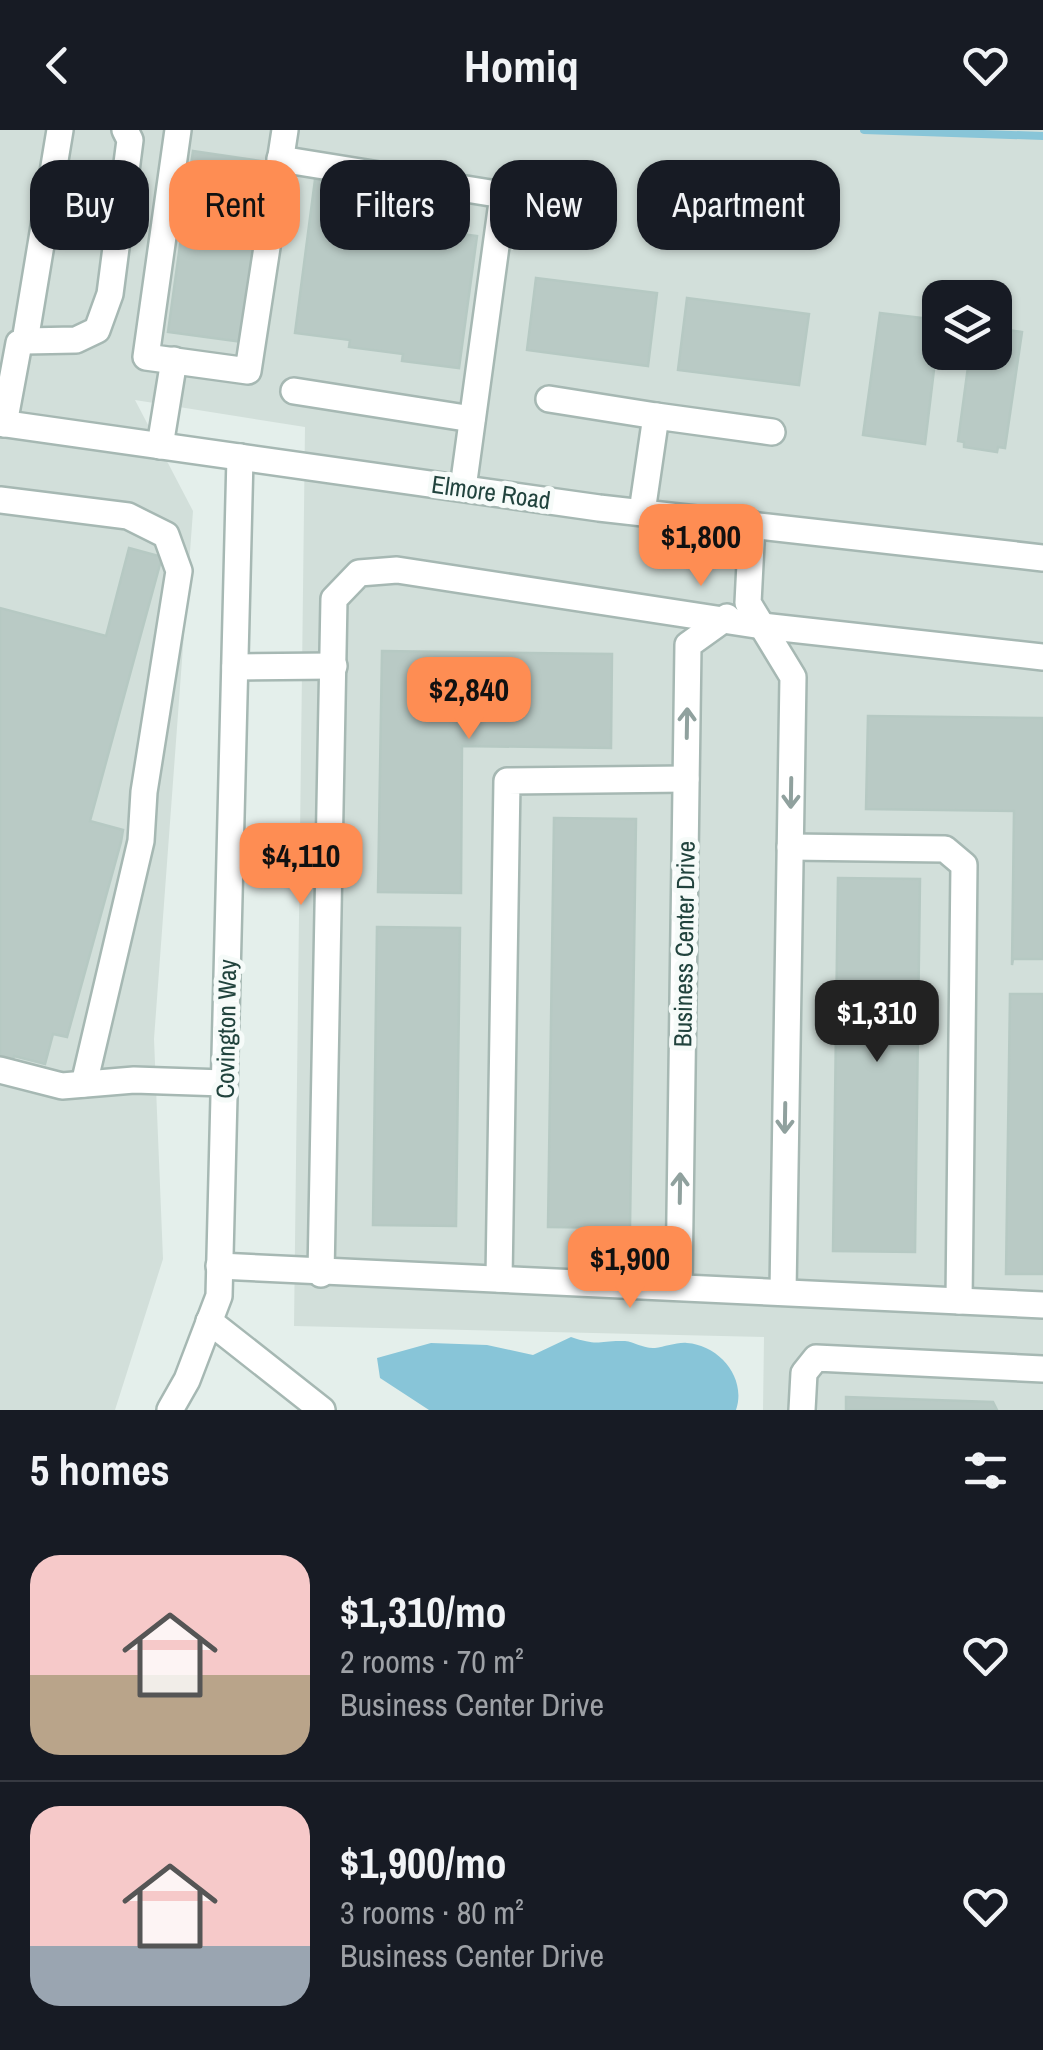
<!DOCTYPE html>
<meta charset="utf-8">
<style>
:root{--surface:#171b24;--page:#20242c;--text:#f1f3f6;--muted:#9ea1a6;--line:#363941;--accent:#fe8d53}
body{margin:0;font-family:"Archivo Narrow",sans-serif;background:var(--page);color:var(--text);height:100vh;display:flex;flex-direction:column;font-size:38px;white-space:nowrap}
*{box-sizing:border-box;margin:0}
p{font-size:32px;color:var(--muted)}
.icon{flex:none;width:55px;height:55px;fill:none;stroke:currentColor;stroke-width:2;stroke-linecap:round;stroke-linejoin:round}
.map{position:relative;height:1280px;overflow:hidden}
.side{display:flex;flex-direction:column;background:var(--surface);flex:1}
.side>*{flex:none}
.guide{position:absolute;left:30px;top:30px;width:985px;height:90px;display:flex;gap:20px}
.tools{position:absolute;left:922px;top:150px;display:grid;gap:20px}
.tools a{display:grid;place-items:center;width:90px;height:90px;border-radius:20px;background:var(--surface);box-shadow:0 2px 8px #0004;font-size:50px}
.price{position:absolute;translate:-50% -85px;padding:0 22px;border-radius:20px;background:var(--accent);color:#111;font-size:32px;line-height:65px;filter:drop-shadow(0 2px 5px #0008)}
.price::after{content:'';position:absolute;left:50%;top:60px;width:30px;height:22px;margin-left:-15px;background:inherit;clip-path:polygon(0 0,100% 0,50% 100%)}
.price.active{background:#222;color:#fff}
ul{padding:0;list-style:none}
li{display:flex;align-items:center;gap:30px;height:250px;padding:0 30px}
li+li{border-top:2px solid var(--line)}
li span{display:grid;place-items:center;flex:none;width:280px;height:200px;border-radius:30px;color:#555}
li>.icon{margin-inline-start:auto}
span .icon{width:120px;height:120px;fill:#fffc;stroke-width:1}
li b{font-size:42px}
h2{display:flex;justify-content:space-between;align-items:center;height:120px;padding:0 30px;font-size:42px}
.chip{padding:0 35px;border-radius:30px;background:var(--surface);box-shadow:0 2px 8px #0004;font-size:35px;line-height:90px}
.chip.active{background:var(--accent);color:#111}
header{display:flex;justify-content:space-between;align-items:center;height:130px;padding:0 30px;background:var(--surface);font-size:45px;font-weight:700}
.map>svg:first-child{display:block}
.built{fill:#d2dfda;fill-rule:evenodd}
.water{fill:#88c5d8}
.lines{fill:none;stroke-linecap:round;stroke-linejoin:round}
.stream{stroke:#88c5d8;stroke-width:8}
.building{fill:#b9cac5;stroke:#b6c9c3;stroke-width:2.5}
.minor-casing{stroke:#a6b8b3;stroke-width:30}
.minor{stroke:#fff;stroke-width:25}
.oneway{stroke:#90a19e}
.labels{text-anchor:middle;stroke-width:10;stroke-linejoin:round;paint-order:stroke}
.street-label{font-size:25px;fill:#21433d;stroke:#f6fbf9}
</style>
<header><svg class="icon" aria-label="back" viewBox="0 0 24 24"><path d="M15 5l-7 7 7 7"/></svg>Homiq<svg class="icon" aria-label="heart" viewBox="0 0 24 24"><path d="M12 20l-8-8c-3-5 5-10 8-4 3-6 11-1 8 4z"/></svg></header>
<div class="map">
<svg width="1043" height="1280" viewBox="0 0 1043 1280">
<rect width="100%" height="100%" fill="#e4efeb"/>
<!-- built -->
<path class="built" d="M0,0H1043V1280H763L764,1207L294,1196L305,297L135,270L193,381L154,909L163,1129L115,1280H0ZM940,168H995V222H940Z"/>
<!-- water -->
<path class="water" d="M571,1207C600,1217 599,1210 625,1211C635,1212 644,1219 655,1218C665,1217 677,1212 687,1213C719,1215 747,1248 736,1280H429L380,1248L377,1228L431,1213L487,1215L533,1225Z"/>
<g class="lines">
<!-- stream -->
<path class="stream" d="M864,0L1043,6"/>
</g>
<!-- building -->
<g class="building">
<path d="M193,21L267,32L243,212L168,202Z"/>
<path d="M316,42L405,56L397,83L401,84L400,92L395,95L477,106L459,238L402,231L403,224L349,217L350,210L295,203Z"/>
<path d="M536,148L657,163L648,236L527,220Z"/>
<path d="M687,168L809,184L799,255L678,240Z"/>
<path d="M880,183L940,190L925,314L863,305Z"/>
<path d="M995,198L1022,202L1005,318L998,317L997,322L964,317V312L958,311L970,222H995Z"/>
<path d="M129,418L162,427L90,691L123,700L121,712L67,907L53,904L45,934L14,926L12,932L0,928V478L106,506Z"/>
<path d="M382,521L612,524L611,618L462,616L461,763L378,762Z"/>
<path d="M868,586L1043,588V829H1013L1012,835L1014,681L866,679Z"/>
<path d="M554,688L636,689L630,1098L548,1097Z"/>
<path d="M838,748L920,749L915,1122L833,1121Z"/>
<path d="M377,797L460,798L456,1096L373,1095Z"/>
<path d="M1010,864H1043V1144H1006Z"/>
<path d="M846,1267L993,1272L997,1280H846Z"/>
</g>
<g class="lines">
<defs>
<g id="minor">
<path d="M178,0L146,227L248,241L285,0"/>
<path d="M280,29L503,65L463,358"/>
<path d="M25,211L76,210L97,200L110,164L130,10L125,0"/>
<path d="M294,261L472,289"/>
<path d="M549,269L656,286"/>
<path d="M0,293L599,378L1043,428"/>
<path d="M4,294L19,213L25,211L60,0"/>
<path d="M160,316L174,230"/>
<path d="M0,370L128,386L166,405L179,441L144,662L141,711L84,954"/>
<path d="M642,382L656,286L772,302"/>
<path d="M752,394L748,473L793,547L783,1162"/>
<path d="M235,537L334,536"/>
<path d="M790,717L945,719L964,735L959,1171"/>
<path d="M0,940L62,956L134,950L224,953"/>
<path d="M219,1136L1043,1175"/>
<path d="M321,1144L334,469L359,443L397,440L762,496L1043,527"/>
<path d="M499,1149L507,651L686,649"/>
<path d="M679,1155L688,515L727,487"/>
<path d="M209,1191L322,1280"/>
<path d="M170,1280L187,1250L219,1166L240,327"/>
<path d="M802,1280L804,1243L816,1228L1043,1239"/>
</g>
</defs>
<!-- minor casing -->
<use href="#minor" class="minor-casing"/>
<!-- minor -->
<use href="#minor" class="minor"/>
</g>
<!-- one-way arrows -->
<defs><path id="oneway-shaft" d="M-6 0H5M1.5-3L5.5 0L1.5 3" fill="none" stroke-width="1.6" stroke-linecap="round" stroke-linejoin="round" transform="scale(2.5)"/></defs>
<g class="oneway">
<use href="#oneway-shaft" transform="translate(687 593) rotate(-89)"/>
<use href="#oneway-shaft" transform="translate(791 663) rotate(91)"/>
<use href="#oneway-shaft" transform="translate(785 988) rotate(91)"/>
<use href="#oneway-shaft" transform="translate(680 1058) rotate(-89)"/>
</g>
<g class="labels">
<!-- street labels -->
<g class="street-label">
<text transform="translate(491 362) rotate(8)" y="9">Elmore Road</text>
<text transform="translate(684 814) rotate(-89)" y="9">Business Center Drive</text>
<text transform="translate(226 899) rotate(-89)" y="9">Covington Way</text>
</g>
</g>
</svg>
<div class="tools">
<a><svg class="icon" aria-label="layers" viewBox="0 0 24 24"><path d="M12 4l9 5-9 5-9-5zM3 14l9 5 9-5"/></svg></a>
</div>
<b class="price" style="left:701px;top:459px">$1,800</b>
<b class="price" style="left:469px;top:612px">$2,840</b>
<b class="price" style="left:301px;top:778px">$4,110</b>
<b class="price active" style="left:877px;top:935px">$1,310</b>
<b class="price" style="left:630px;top:1181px">$1,900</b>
<div class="guide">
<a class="chip">Buy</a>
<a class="chip active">Rent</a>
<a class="chip">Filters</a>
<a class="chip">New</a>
<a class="chip">Apartment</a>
</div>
</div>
<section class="side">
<h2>5 homes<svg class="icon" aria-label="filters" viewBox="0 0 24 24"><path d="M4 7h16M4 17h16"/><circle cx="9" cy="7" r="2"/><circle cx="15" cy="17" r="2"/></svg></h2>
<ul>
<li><span style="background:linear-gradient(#f6c9c9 60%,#b9a48a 0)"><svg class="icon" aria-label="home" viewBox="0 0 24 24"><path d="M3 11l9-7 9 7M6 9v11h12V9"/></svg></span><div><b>$1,310/mo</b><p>2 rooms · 70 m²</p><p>Business Center Drive</p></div><svg class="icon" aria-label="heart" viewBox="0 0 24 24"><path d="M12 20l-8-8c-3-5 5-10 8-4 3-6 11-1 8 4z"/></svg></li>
<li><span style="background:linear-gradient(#f6c9c9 70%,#9aa5b1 0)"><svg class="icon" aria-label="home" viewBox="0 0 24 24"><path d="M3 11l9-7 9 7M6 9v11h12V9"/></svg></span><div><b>$1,900/mo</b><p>3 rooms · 80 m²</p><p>Business Center Drive</p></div><svg class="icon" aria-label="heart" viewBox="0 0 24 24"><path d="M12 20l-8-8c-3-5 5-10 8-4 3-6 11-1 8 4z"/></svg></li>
</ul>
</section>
